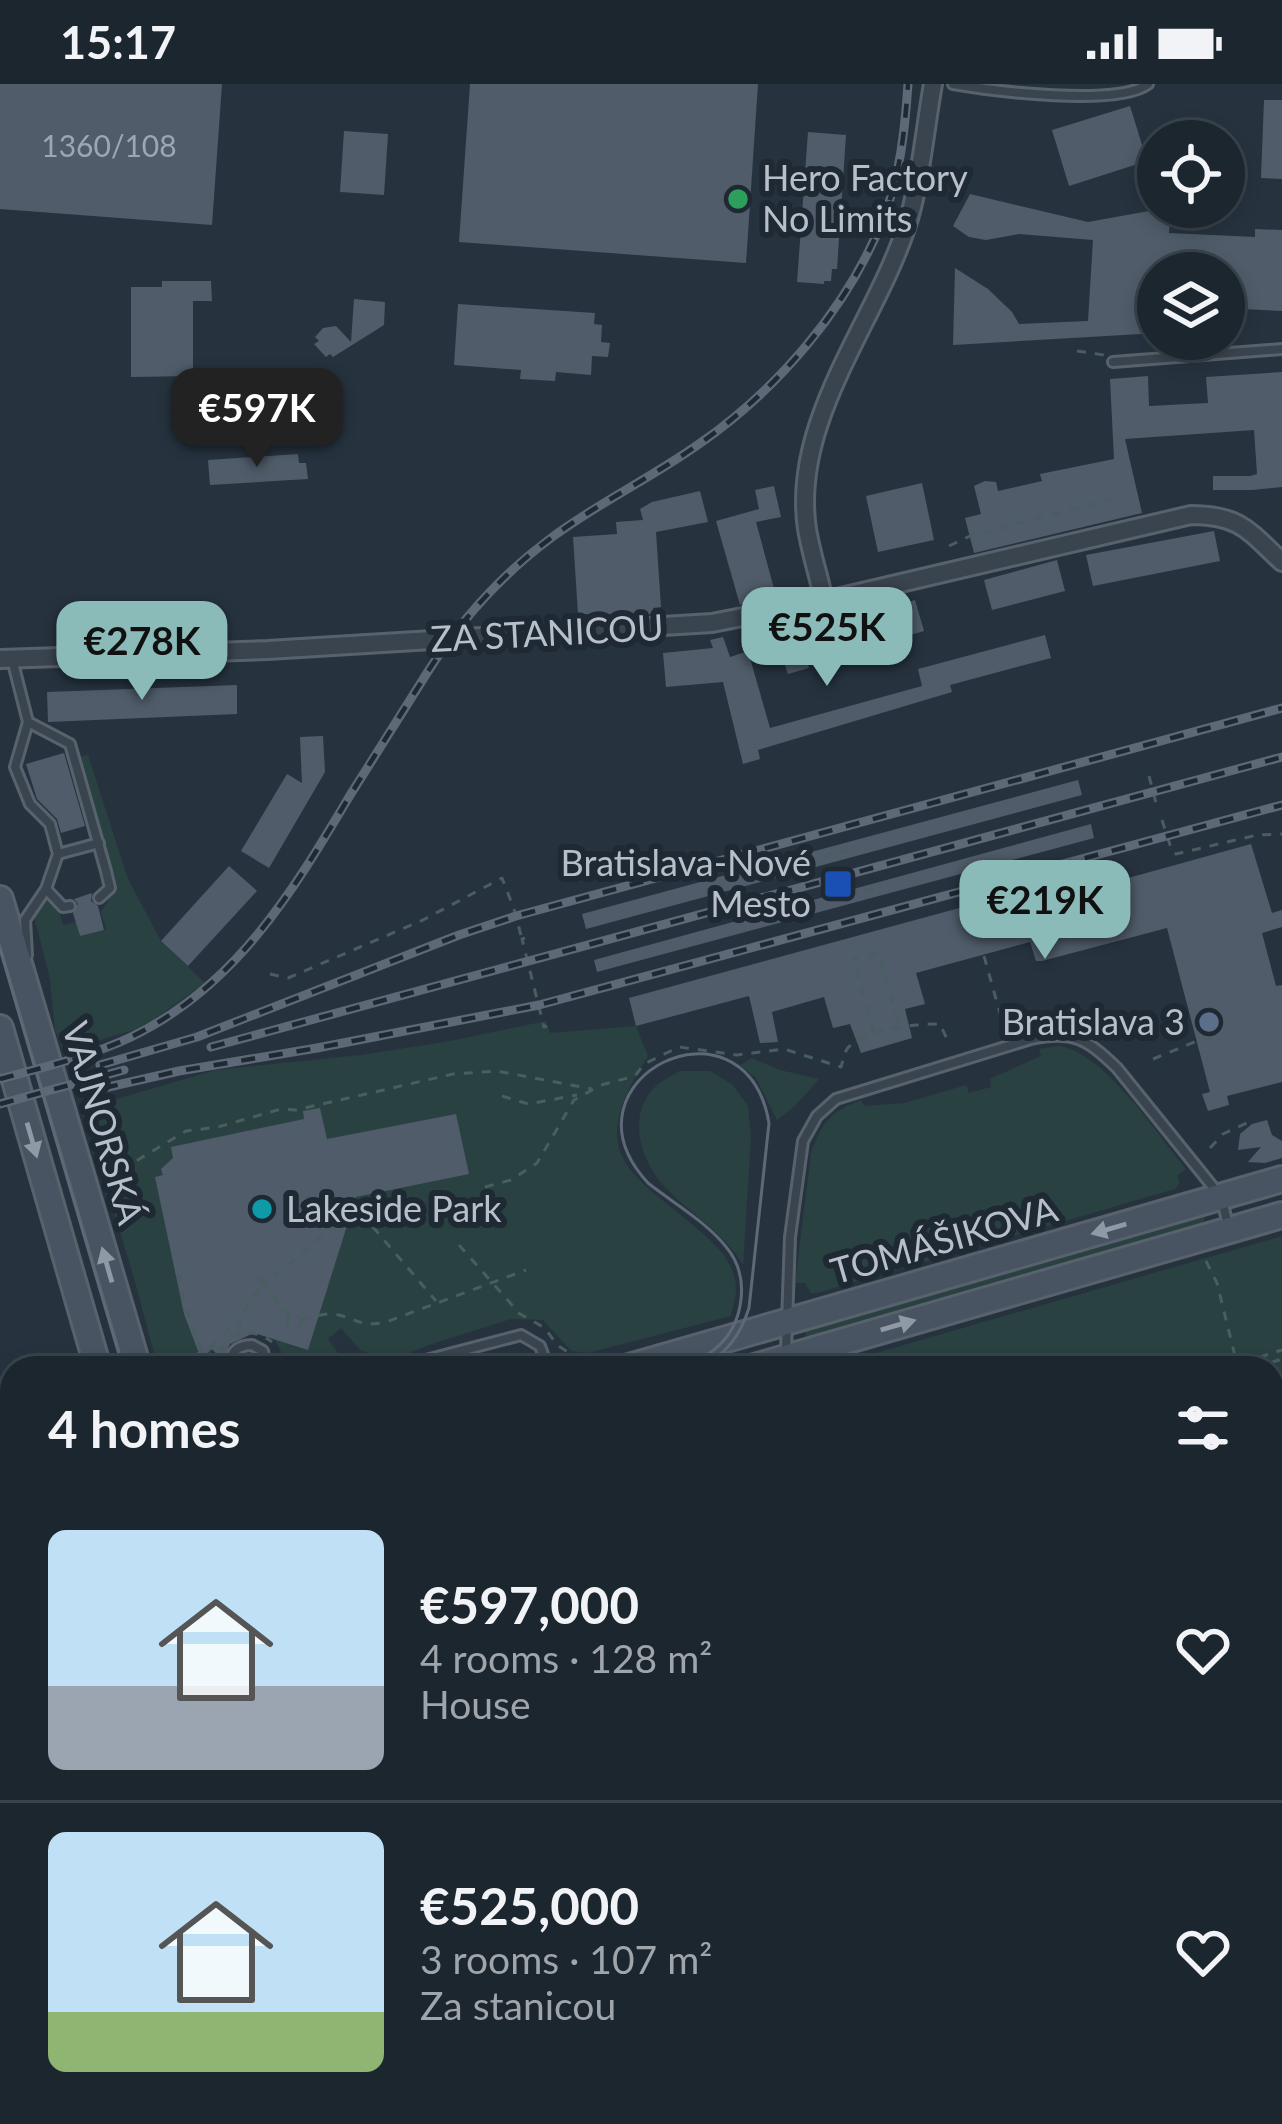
<!DOCTYPE html>
<meta charset="utf-8">
<style>
:root{--surface:#1c262f;--page:#252e37;--text:#f1f3f6;--muted:#a0a5aa;--line:#3a434b;--accent:#8bbbb9}
body{margin:0;font-family:Lato,sans-serif;background:var(--page);color:var(--text);height:100vh;display:flex;flex-direction:column;font-size:45px;white-space:nowrap}
*{box-sizing:border-box;margin:0}
p{font-size:39px;color:var(--muted)}
.icon{flex:none;width:66px;height:66px;fill:none;stroke:currentColor;stroke-width:2;stroke-linecap:round;stroke-linejoin:round}
.map{position:relative;flex:1;overflow:hidden}
.details{position:absolute;left:0px;top:1272px;width:1284px;height:768px;display:flex;flex-direction:column;background:var(--surface);border-radius:36px 36px 0 0;box-shadow:0 6px 18px #0003,0 0 0 3px var(--line)}
.details>*{flex:none}
.buttons{position:absolute;left:1137px;top:36px;display:grid;gap:24px}
.buttons a{display:grid;place-items:center;width:108px;height:108px;border-radius:50%;background:var(--surface);box-shadow:0 6px 18px #0003,0 0 0 3px var(--line);font-size:60px}
.price{position:absolute;translate:-50% -102px;padding:0 27px;border-radius:24px;background:var(--accent);color:#111;font-size:39px;line-height:78px;filter:drop-shadow(0 3px 6px #0008)}
.price::after{content:'';position:absolute;left:50%;top:72px;width:36px;height:27px;margin-left:-18px;background:inherit;clip-path:polygon(0 0,100% 0,50% 100%)}
.price.on{background:#222;color:#fff}
ul{padding:0;list-style:none}
li{display:flex;align-items:center;gap:36px;height:300px;padding:0 48px}
li+li{border-top:3px solid var(--line)}
li span{display:grid;place-items:center;flex:none;width:336px;height:240px;border-radius:18px;color:#555}
li>.icon{margin-inline-start:auto}
span .icon{width:144px;height:144px;fill:#fffc;stroke-width:1}
li b{font-size:51px}
h2{display:flex;justify-content:space-between;align-items:center;height:144px;padding:0 48px;font-size:51px}
.status{display:flex;justify-content:space-between;align-items:center;height:84px;padding:0 60px;background:var(--surface);direction:ltr}
.status svg{height:33px;fill:currentColor}
.map>svg:first-child{display:block}
.green{fill:#294141}
.water{fill:#3c5167}
.building{fill:#505c6a}
.lines{fill:none;stroke-linecap:round;stroke-linejoin:round}
.service-casing{stroke:#58626d;stroke-width:14}
.minor-casing{stroke:#58626d;stroke-width:22}
.secondary-casing{stroke:#58626d;stroke-width:30}
.path{stroke:#485e5f;stroke-width:3;stroke-dasharray:9 9;stroke-linecap:butt}
.service{stroke:#3a444f;stroke-width:8}
.minor{stroke:#3a444f;stroke-width:16}
.secondary{stroke:#495462;stroke-width:24}
.tram{stroke:#5d6976;stroke-width:3}
.rail-casing{stroke:#5d6976;stroke-width:9}
.rail{stroke:#1f2934;stroke-width:4.5;stroke-dasharray:14;stroke-linecap:butt}
.oneway{fill:#909aa6}
.leisure-dot{fill:#2e9e5b;stroke:#1f2934;stroke-width:4.5}
.transit-dot{fill:#1a4fb4;stroke:#1f2934;stroke-width:4.5}
.service-dot{fill:#5c6f8a;stroke:#1f2934;stroke-width:4.5}
.culture-dot{fill:#0f9aa8;stroke:#1f2934;stroke-width:4.5}
.labels{text-anchor:middle;stroke-width:12;stroke-linejoin:round;paint-order:stroke}
.number-label{font-size:30px;fill:#9da6b2}
.poi-label{font-size:36px;fill:#b7bfca;stroke:#1f2934;text-anchor:start}
.street-label{font-size:36px;fill:#b7bfca;stroke:#1f2934}
</style>
<div class="status"><b>15:17</b><svg viewBox="0 0 49 12"><path d="M0 12V9h3v3zM5 12V6h3v6zM10 12V3h3v9zM15 12V0h3v12zM26 1h20v11H26zM47 4h2v5h-2z"/></svg></div>
<div class="map">
<svg width="1282" height="2040" viewBox="0 0 1282 2040">
<rect width="100%" height="100%" fill="#26333f"/>
<!-- green -->
<g class="green">
<path d="M74,656L79,673L88,671L128,795L161,857L205,899L154,935L134,946L63,967L55,946L50,895L34,832L46,816L59,827L63,841L76,838L80,852L106,845L101,828L113,808V798Z"/>
<path d="M546,937L550,949L636,942L648,972C578,1080 639,1090 711,1157C724,1169 736,1186 736,1205C736,1213 733,1224 731,1232L588,1269L571,1267L543,1236L511,1235L429,1261L389,1277L360,1266L341,1244L328,1255L344,1277L346,1284H283L285,1275L275,1256L255,1242L215,1263L206,1280L208,1284H158L132,1187L82,1025L216,986L360,971L445,958Z"/>
<path d="M1059,962C1104,968 1158,1051 1186,1085L1177,1092L1180,1098L1175,1105L817,1209H811L805,1199H795L811,1069C822,1038 830,1028 861,1016L864,1022L904,1019L966,1001L969,1009L991,1003L990,995L1041,972L1039,965Z"/>
<path d="M752,974L780,986L819,995L795,1022L777,1036L756,994L740,981Z"/>
<path d="M679,987H710L733,1001L748,1022L751,1052L743,1181C725,1149 693,1132 668,1106C642,1080 625,1033 655,1003C661,997 672,992 679,987Z"/>
<path d="M1200,1130L1205,1134L1201,1144L811,1257L805,1249L806,1244Z"/>
<path d="M1282,1152V2040H1133L1130,2028H1272V1284H824Z"/>
<path d="M706,2028H1127L1131,2040H732Z"/>
</g>
<!-- water -->
<path class="water" d="M1282,1342V1680L1272,1682V1344Z"/>
<!-- building -->
<g class="building">
<path d="M0,0H222L212,141L0,125Z"/>
<path d="M470,0H758L746,179L459,158Z"/>
<path d="M1264,16H1282V95L1261,94Z"/>
<path d="M1130,22L1147,77L1069,102L1052,46Z"/>
<path d="M344,47L388,50L384,111L340,108Z"/>
<path d="M808,48L846,51L837,185H832L831,197H824V200L797,198Z"/>
<path d="M970,110L1088,138L1171,123L1169,149L1255,153V145L1282,146V227L1224,224V189H1158V249L953,261L955,184L988,205L1012,228L1019,240L1088,237L1093,156L1019,150L986,156L969,153L953,142Z"/>
<path d="M162,197H211L212,217H193V292L131,293V203H162Z"/>
<path d="M354,215L385,218L384,241L333,273L330,270L326,273L314,260L319,257L315,253L323,244L336,242L351,258Z"/>
<path d="M458,220L595,229L594,240L602,241L601,258L610,259L608,273L592,272L591,291L556,288L555,297L520,295L521,286L454,281Z"/>
<path d="M1282,288V403L1252,406H1213V392H1250L1257,390L1254,346L1125,355L1142,429L974,469L965,434L981,430L974,402L985,397L996,398L998,407L1042,397L1040,390L1114,375L1110,295L1148,292L1149,322L1208,319L1206,293Z"/>
<path d="M298,370L299,379H306L308,395L210,401L208,376Z"/>
<path d="M922,399L934,456L878,468L866,412Z"/>
<path d="M774,402L781,433L756,438L776,512L740,521L716,437L759,425L755,406Z"/>
<path d="M700,407L708,438L656,448L661,523L653,524V530H578L573,453L617,450L616,438L643,436L640,425L652,418Z"/>
<path d="M1214,447L1220,477L1093,502L1086,471Z"/>
<path d="M1057,476L1065,507L992,526L984,496Z"/>
<path d="M915,516L924,547L837,572L833,557L804,566L809,584L788,590L776,556Z"/>
<path d="M1045,551L1051,574L950,601L952,608L758,666L760,675L743,680L723,598L666,603L663,569L713,564L710,556L723,553L730,573L748,567L770,644L922,602L918,585Z"/>
<path d="M237,601V630L48,638L47,608Z"/>
<path d="M323,652L325,688L269,784L241,767L287,690L302,699L300,653Z"/>
<path d="M64,669L85,742L61,749L57,735L37,715L26,680Z"/>
<path d="M1078,696L1082,711L586,845L582,830Z"/>
<path d="M1091,740L1094,754L597,888L594,876Z"/>
<path d="M1251,760L1272,829L1282,826V843L1262,849L1276,902L1282,901V998L1227,1012L1229,1021L1208,1027L1202,1010L1210,1008L1167,844L1042,877H1036L1030,858L916,889L925,920L905,925L912,954L861,969L850,940L833,944L824,913L772,928L778,958L760,959L749,912L636,942L629,914L1099,786L1103,801Z"/>
<path d="M229,782L257,807L188,882L161,857Z"/>
<path d="M92,809L91,817L98,822L104,846L80,852L73,829L78,820L74,815Z"/>
<path d="M320,1024L327,1055L456,1030L469,1090L356,1113L308,1266L254,1249L230,1260L222,1277L212,1265L201,1275L184,1230L155,1093L163,1091L161,1085L173,1074L171,1063L304,1035L303,1027Z"/>
<path d="M1267,1036L1272,1051L1282,1057V1074L1265,1079L1248,1078L1261,1063L1238,1066L1240,1050L1252,1040Z"/>
</g>
<g class="lines">
<defs>
<g id="service">
<path d="M953,0C993,7 1117,23 1148,0"/>
<path d="M1113,278L1282,265"/>
<path d="M12,575L28,638L15,683L30,720L50,740L58,770L46,805L25,836L27,871"/>
<path d="M28,638L70,660L106,787L110,804L99,814"/>
<path d="M58,770L99,759"/>
<path d="M46,805L63,823L70,822"/>
<path d="M786,1267L790,1153L803,1057L817,1032L836,1015L1031,955C1073,946 1087,955 1117,984L1221,1113L1229,1144"/>
<path d="M230,1284C229,1269 237,1261 252,1261L263,1267L267,1284"/>
<path d="M355,1284L359,1280L370,1277L381,1284"/>
<path d="M395,1284L521,1251L540,1262L548,1284"/>
<path d="M0,1774L12,1773"/>
<path d="M256,2028L260,2040"/>
<path d="M569,2040L576,2028"/>
</g>
<g id="minor">
<path d="M824,517C819,493 811,469 807,445C791,338 874,240 906,144C920,103 925,44 933,0"/>
<path d="M0,575L268,566L712,539L824,517L1191,431C1240,431 1249,447 1282,478"/>
<path d="M0,1534L12,1531"/>
<path d="M0,1829L12,1828"/>
<path d="M112,2028L116,2040"/>
<path d="M589,2028L613,2040"/>
<path d="M0,2031L12,2027"/>
</g>
<g id="secondary">
<path d="M0,815L138,1284"/>
<path d="M0,944L98,1284"/>
<path d="M626,1284L1282,1095"/>
<path d="M751,1284L1282,1131"/>
<path d="M315,2028L319,2040"/>
<path d="M353,2028L357,2040"/>
</g>
</defs>
<!-- service casing -->
<use href="#service" class="service-casing"/>
<!-- minor casing -->
<use href="#minor" class="minor-casing"/>
<!-- secondary casing -->
<use href="#secondary" class="secondary-casing"/>
<!-- path -->
<g class="path">
<path d="M1077,267L1104,271"/>
<path d="M949,462L970,452L1110,416"/>
<path d="M1149,692L1157,723"/>
<path d="M1162,736L1172,767L1176,770L1257,751L1282,750"/>
<path d="M824,772L857,764"/>
<path d="M832,817L873,805"/>
<path d="M525,854L522,855L544,943L547,942"/>
<path d="M984,872L1003,940"/>
<path d="M270,890L288,894L423,836L502,794L514,825L522,855"/>
<path d="M873,947L853,875L878,869L899,941"/>
<path d="M1153,975L1197,957L1212,954"/>
<path d="M502,1012L528,1020L577,1011"/>
<path d="M1210,1064L1223,1050L1249,1038"/>
<path d="M106,1095L186,1047L218,1043L281,1025L296,1026L453,990L497,987L592,1005"/>
<path d="M485,1103L511,1096L537,1079L574,1016L601,1001L635,992L644,980L679,963L737,971L784,965L841,983C843,977 844,970 847,965C863,944 916,940 940,940L947,955"/>
<path d="M361,1129L436,1217"/>
<path d="M434,1133L445,1146"/>
<path d="M459,1161L520,1230L545,1244L557,1261L574,1272"/>
<path d="M1206,1177L1217,1199L1238,1284"/>
<path d="M178,1190L186,1225L207,1284"/>
<circle cx="294" cy="1238" r="7"/>
<path d="M290,1232L264,1201L354,1125"/>
<path d="M301,1236C311,1234 323,1229 333,1230C356,1233 358,1244 386,1238L526,1186"/>
<path d="M239,1246C242,1228 250,1214 264,1201L255,1189"/>
<path d="M181,1284L199,1269L206,1267L241,1234"/>
<path d="M216,1284C217,1252 246,1238 272,1258"/>
<path d="M1225,1284L1282,1266"/>
<path d="M1254,1284L1282,1275"/>
<path d="M1272,1722L1282,1720"/>
<path d="M1272,1736L1282,1734"/>
<path d="M0,1937L12,1933"/>
<path d="M396,2028L399,2040"/>
<path d="M701,2028L726,2040"/>
<path d="M859,2028L864,2040"/>
<path d="M992,2028L997,2040"/>
<path d="M888,2040L903,2028"/>
<path d="M1032,2040L1035,2028"/>
</g>
<!-- service -->
<use href="#service" class="service"/>
<!-- minor -->
<use href="#minor" class="minor"/>
<!-- secondary -->
<use href="#secondary" class="secondary"/>
<!-- tram -->
<g class="tram">
<path d="M0,865L123,1284"/>
<path d="M673,1284C688,1279 703,1275 715,1265C744,1241 751,1194 727,1164C707,1138 673,1119 648,1099C552,995 745,901 769,1039L749,1224C740,1252 727,1269 701,1284"/>
<path d="M330,2028L333,2040"/>
</g>
<defs>
<g id="rail">
<path d="M211,963L1282,673"/>
<path d="M100,981L197,953L459,851L516,832L1282,624"/>
<path d="M0,995C44,983 89,973 131,953C235,903 292,809 349,713C375,671 401,630 427,589C460,537 501,491 551,454C598,419 651,394 699,360C777,306 848,224 883,135C900,93 905,45 908,0"/>
<path d="M104,1004L179,987L317,964L539,921L1282,721"/>
<path d="M0,1020L124,986"/>
</g>
</defs>
<!-- rail casing -->
<use href="#rail" class="rail-casing"/>
<!-- rail -->
<use href="#rail" class="rail"/>
</g>
<!-- one-way arrows -->
<defs><path id="oneway-solid" d="M-6-.8H1V-3.2L6.5 0L1 3.2V.8H-6Z" transform="scale(3)"/></defs>
<g class="oneway">
<use href="#oneway-solid" transform="translate(32 1056) rotate(74)"/>
<use href="#oneway-solid" transform="translate(1109 1145) rotate(164)"/>
<use href="#oneway-solid" transform="translate(107 1181) rotate(-106)"/>
<use href="#oneway-solid" transform="translate(898 1241) rotate(-16)"/>
</g>
<!-- markers -->
<circle class="leisure-dot" cx="738" cy="115" r="12"/>
<rect class="transit-dot" x="823" y="785" width="30" height="30" rx="6"/>
<circle class="service-dot" cx="1209" cy="938" r="12"/>
<circle class="culture-dot" cx="262" cy="1125" r="12"/>
<g class="labels">
<!-- number labels -->
<g class="number-label">
<text x="109" y="73">1360/108</text>
</g>
<!-- poi labels -->
<g class="poi-label">
<text x="762" y="107">Hero Factory<tspan x="762" dy="41">No Limits</tspan></text>
<text x="811" y="792" text-anchor="end">Bratislava-Nové<tspan x="811" dy="41">Mesto</tspan></text>
<text x="1185" y="951" text-anchor="end">Bratislava 3</text>
<text x="286" y="1138">Lakeside Park</text>
</g>
<!-- street labels -->
<g class="street-label">
<text transform="translate(547 549) rotate(-3)" y="13">ZA STANICOU</text>
<text transform="translate(103 1039) rotate(74)" y="13">VAJNORSKÁ</text>
<text transform="translate(944 1156) rotate(-16)" y="13">TOMÁŠIKOVA</text>
</g>
</g>
</svg>
<div class="buttons">
<a><svg class="icon" aria-label="locate" viewBox="0 0 24 24"><circle cx="12" cy="12" r="6"/><path d="M12 2v4M12 18v4M2 12h4M18 12h4"/></svg></a>
<a><svg class="icon" aria-label="layers" viewBox="0 0 24 24"><path d="M12 4l9 5-9 5-9-5zM3 14l9 5 9-5"/></svg></a>
</div>
<b class="price on" style="left:257px;top:386px">€597K</b>
<b class="price" style="left:827px;top:605px">€525K</b>
<b class="price" style="left:142px;top:619px">€278K</b>
<b class="price" style="left:1045px;top:878px">€219K</b>
<section class="details">
<h2>4 homes<svg class="icon" aria-label="filters" viewBox="0 0 24 24"><path d="M4 7h16M4 17h16"/><circle cx="9" cy="7" r="2"/><circle cx="15" cy="17" r="2"/></svg></h2>
<ul>
<li><span style="background:linear-gradient(#bfe0f5 65%,#9aa5b1 0)"><svg class="icon" aria-label="home" viewBox="0 0 24 24"><path d="M3 11l9-7 9 7M6 9v11h12V9"/></svg></span><div><b>€597,000</b><p>4 rooms · 128 m²</p><p>House</p></div><svg class="icon" aria-label="heart" viewBox="0 0 24 24"><path d="M12 20l-8-8c-3-5 5-10 8-4 3-6 11-1 8 4z"/></svg></li>
<li><span style="background:linear-gradient(#bfe0f5 75%,#8fb573 0)"><svg class="icon" aria-label="home" viewBox="0 0 24 24"><path d="M3 11l9-7 9 7M6 9v11h12V9"/></svg></span><div><b>€525,000</b><p>3 rooms · 107 m²</p><p>Za stanicou</p></div><svg class="icon" aria-label="heart" viewBox="0 0 24 24"><path d="M12 20l-8-8c-3-5 5-10 8-4 3-6 11-1 8 4z"/></svg></li>
</ul>
</section>
</div>
